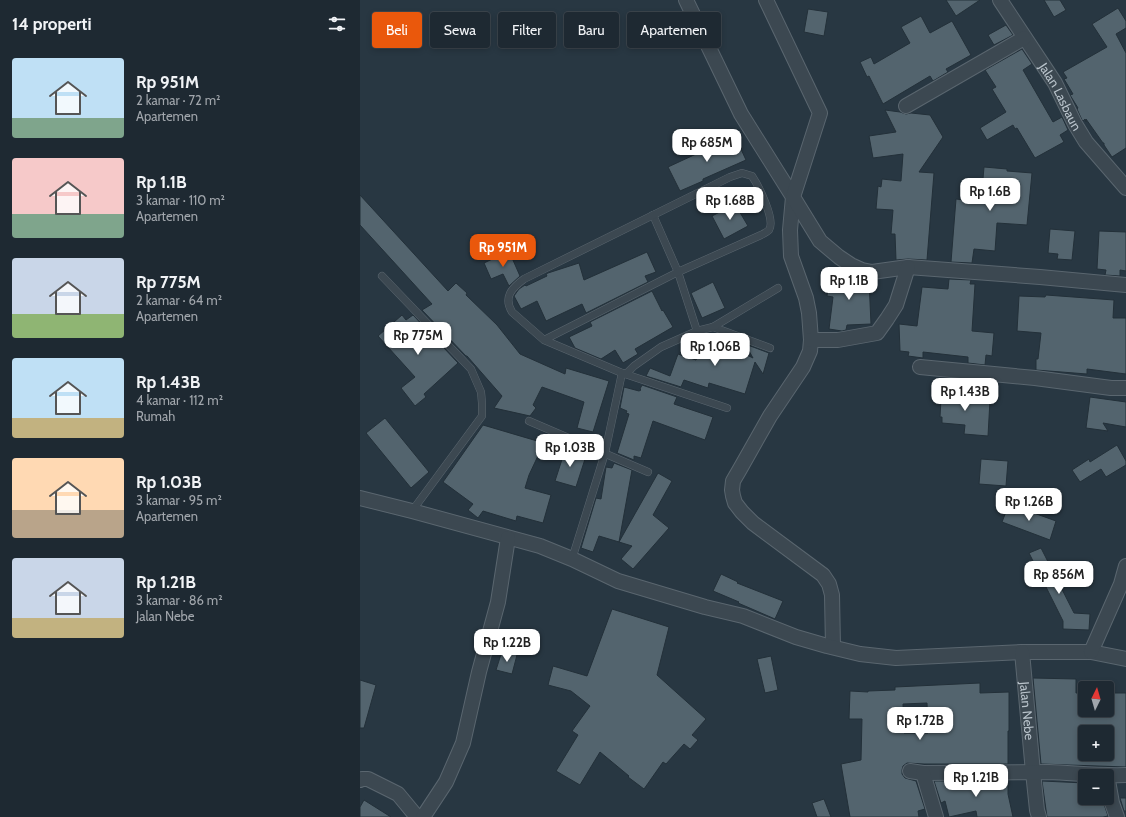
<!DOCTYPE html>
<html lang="id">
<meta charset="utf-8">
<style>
:root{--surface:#1e2932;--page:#2b353e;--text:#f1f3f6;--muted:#a1a6ac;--line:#3c454d;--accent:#ea580c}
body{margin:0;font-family:Cabin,sans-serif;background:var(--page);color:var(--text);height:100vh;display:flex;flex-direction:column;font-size:15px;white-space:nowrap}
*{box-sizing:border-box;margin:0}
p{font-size:13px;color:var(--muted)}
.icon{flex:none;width:22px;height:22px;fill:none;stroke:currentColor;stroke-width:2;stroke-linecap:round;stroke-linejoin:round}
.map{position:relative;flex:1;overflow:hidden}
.details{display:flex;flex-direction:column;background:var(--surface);width:360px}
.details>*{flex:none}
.hud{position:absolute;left:12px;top:12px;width:380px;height:36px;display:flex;gap:8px}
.needle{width:26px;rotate:5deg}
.tools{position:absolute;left:718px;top:681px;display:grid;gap:8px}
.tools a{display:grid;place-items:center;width:36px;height:36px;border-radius:4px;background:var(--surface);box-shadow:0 2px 6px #0003,0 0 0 1px var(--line);font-size:20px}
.price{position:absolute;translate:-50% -34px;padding:0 9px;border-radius:8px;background:#fff;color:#222;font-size:13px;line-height:26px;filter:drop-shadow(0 1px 2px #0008)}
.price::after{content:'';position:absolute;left:50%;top:24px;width:12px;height:9px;margin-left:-6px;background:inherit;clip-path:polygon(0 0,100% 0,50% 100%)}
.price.active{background:var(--accent);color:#fff}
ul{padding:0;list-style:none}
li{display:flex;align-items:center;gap:12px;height:100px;padding:0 12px}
li span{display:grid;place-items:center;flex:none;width:112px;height:80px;border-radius:4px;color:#555}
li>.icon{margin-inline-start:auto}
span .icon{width:48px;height:48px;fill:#fffc;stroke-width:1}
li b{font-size:17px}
h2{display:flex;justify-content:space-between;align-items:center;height:48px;padding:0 12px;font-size:17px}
.chip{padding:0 14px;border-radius:4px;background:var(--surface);box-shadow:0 2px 6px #0003,0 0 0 1px var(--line);font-size:14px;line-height:36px}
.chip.active{background:var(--accent);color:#fff}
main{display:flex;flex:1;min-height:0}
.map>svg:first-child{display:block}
.building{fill:#53646e;stroke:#233039;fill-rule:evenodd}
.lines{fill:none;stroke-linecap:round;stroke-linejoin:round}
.lane-casing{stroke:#5a666f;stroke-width:8}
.street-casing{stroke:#5a666f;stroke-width:16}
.lane{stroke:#3c4851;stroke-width:7}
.street{stroke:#3c4851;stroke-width:14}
.labels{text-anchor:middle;stroke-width:4;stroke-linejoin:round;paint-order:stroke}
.street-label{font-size:13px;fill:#b9c3cb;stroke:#212e37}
</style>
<main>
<section class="details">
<h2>14 properti<svg class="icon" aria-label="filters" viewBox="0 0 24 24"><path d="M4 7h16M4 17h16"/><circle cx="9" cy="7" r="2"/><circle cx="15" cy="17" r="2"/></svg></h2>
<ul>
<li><span style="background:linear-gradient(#bfe0f5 75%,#7fa58c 0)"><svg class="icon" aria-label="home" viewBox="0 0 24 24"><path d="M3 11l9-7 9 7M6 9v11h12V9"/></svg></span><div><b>Rp 951M</b><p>2 kamar · 72 m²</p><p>Apartemen</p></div></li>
<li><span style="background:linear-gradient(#f6c9c9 70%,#7fa58c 0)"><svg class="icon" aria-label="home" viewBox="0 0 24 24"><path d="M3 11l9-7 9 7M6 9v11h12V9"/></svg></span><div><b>Rp 1.1B</b><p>3 kamar · 110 m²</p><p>Apartemen</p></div></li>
<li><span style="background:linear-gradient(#c9d6e8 70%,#8fb573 0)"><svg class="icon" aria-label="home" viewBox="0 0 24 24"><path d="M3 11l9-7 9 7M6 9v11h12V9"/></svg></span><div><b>Rp 775M</b><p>2 kamar · 64 m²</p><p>Apartemen</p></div></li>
<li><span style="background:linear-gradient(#bfe0f5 75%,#c2b280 0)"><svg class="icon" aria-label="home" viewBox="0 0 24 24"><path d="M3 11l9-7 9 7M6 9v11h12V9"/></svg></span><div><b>Rp 1.43B</b><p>4 kamar · 112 m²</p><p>Rumah</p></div></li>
<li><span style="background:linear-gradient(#ffd9b3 65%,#b9a48a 0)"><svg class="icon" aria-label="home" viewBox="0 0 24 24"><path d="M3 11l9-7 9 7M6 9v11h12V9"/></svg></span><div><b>Rp 1.03B</b><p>3 kamar · 95 m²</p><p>Apartemen</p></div></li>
<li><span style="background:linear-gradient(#c9d6e8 75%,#c2b280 0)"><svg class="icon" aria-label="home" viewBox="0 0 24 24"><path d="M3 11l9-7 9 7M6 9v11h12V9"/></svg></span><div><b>Rp 1.21B</b><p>3 kamar · 86 m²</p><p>Jalan Nebe</p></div></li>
</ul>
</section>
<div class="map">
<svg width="766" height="817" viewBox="0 0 766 817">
<rect width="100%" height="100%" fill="#283742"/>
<!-- building -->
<g class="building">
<path d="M586,0H620L596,16Z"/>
<path d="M684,0H700L706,10L694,17Z"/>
<path d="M758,8L766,21V28L756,34L766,53V148L752,157L744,145V143H743L726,119V122L725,119L723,121L722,120L717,109L718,108L710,95L713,94L704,79L707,78L703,72L747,47L732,24Z"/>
<path d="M448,9L468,12L464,36L444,32Z"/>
<path d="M561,16L570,33L592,21L611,55L586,69L588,72L573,81L570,76L523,104L509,76L507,77L500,62L511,57L514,64L550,43L541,27Z"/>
<path d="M646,25L653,35L634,45L628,35Z"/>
<path d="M662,49L672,64L663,70L693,122L702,117L708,130L700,135L704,142L675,158L657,128L655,129L653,125L627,140L620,128L646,112L632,89L636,87L625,70Z"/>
<path d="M525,110L540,112L546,114L551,113L570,115L583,137L559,172L574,173L567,260L548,259L536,260L535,234H531L533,210L516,209L518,186L521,187L522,179L541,181L543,154L513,158L509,136L536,132Z"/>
<path d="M375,136L386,160L343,179V181L320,191L308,167Z"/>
<path d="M624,167L647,169V171L672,173L667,225L637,223L635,251L614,249L612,263L591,262L596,199L621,202Z"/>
<path d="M0,195L88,291L96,283L107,293L106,295L137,325L160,354L205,374L206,368L249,381L233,432L217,428L224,402L182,387L173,405L176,408L170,416L134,408L142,396L107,356H106L62,310L72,304L0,225Z"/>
<path d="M375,204L388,226L364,239L352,216Z"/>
<path d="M690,229L715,231L712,260L697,259L698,254L688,253Z"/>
<path d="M739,231L766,232V271L760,270V276L745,275L746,270L737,269Z"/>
<path d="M149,251L160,276L149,286L143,274L131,279L124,263Z"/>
<path d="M287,252L296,272L285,276L288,282L226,313L222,304L186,321L177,301L161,309L154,296L159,289L165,285L166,286L187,276L186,274L188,273L219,263L224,280Z"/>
<path d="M470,271L489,273L492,275V281L500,278L509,280L511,324L487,325L486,330L482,331L469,329L473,297L467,296Z"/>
<path d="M589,279L611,280L610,284H615L612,331L634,333L632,356L626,355L625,365L608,363V357L563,352V358L548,356L549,352L540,351L539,324L557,326L562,287L588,289Z"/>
<path d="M353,282L365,308L342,318L331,293Z"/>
<path d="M292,291L302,311L303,310L313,327L275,349L278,354L263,363L255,350L241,359L215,348L209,337L232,326L230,322Z"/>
<path d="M686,295L754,300L753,318H766V374L727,369V374L676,370V359H678L681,333L657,331L659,296L685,297Z"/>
<path d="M42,315L46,320L53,315L98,363L64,394L66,397L55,406L41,388L55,377L18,336Z"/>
<path d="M348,336L393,358L385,344L409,353L403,374L395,362L385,394L349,383L348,388L324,380L321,387L286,376L290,368L310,376L318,354L336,360Z"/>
<path d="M282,385L317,397L314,404L353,417L345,440L293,421L281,458L274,456V460L257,453L269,414L266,413L267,411L260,408L264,387L279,391L281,390L280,389Z"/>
<path d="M584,388L606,389L605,398L630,400L628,436L604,434L605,425L582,423V417H580L581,399H583Z"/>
<path d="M730,397L766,402V427L743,423L748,431L726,428Z"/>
<path d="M25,418L69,472L51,488L6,433Z"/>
<path d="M123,425L184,443L169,475L165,488L191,495L183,523L157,516L156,521L123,511L118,518L108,510L113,504L83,482Z"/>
<path d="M757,445L766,461V465L746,477L741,469L720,482L712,470L729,459L730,462Z"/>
<path d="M205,450L226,456L216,487L195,481Z"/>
<path d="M621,459L648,461L646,486L619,484Z"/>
<path d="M254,463L272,470L259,542L239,536L233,552L221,548L236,498L241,499L246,467L252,468Z"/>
<path d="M298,473L312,481L293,515L309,528L273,569L261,559L272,546L259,542Z"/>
<path d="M649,504L696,521L690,540L642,522Z"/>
<path d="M681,548L714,613L730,614L729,630L703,629V621L669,553Z"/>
<path d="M361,574L378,582L377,583L423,601L415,619L378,603L379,602L353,591Z"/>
<path d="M252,609L309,627L297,675L346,719L332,735L338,740L330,749L324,744L306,764L303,762L284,789L268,777L269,776L240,752L220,785L196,771L218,735L212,731L230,706L211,691L188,685L193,666L227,676Z"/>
<path d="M142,651L157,655L152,674L136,670Z"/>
<path d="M411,656L418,690L405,693L397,659Z"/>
<path d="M673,678L716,679V693H725V710H747V693H766V767L681,764ZM725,732H747V754H725Z"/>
<path d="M0,680L16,685L4,728H0Z"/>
<path d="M620,683V693L649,692V731H648V764H564L547,763L543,766L542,770V774L545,778L556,781L565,809L558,811L559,817H490L481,764L501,760L502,719H489L490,691L508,692V691L535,690V687ZM567,703L568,733H544L543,704Z"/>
<path d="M574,781H648V794L653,817H617L616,811L589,817L585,801L581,803Z"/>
<path d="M682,781L725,783V798H742L748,816L743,817H687Z"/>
<path d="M760,798H766V811H764Z"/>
<path d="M464,799L471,817H457L452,803Z"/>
<path d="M4,800L31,817H0V807Z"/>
</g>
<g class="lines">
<defs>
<g id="lane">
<path d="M293,215L318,272L337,331"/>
<path d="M22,276L111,369L121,392L122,403V416L52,511"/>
<path d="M353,327L410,348"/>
<path d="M184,340L318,272L401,235C403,234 407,232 409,230C416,220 398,185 392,176L382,173L370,177L164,279C152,288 143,297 152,312L184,340L262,373L367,408"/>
<path d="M169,421L288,472"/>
<path d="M212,559L245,453L262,373L266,374L274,366L301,347L337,331L353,327L418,288"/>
</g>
<g id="street">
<path d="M326,0L381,114L433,197L430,230L431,256L446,298L449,313L451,340L450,351L443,367L410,416L380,469L373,481L372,490L373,496L375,503L382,512L393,523L463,575L469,584L472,595L473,647"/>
<path d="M406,0L460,113L433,197L460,241L479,257L491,265L502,270L512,272L548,267L680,277L766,285"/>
<path id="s1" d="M640,0L695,83L715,124L726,142L766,188"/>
<path d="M546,106L664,38"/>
<path d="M451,340H478L517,333L527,319L536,305L548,267"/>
<path d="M560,367L675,378L751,388H766"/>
<path d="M0,498L52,511L180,546L212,559L258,581L345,607L383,616L436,637L467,646L500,654L536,658L662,652H731L766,659"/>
<path id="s2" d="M662,652L673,772L677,810L679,817"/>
<path d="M731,652L761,584L766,566"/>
<path d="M550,771L563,773C605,773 647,772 689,772C715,773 740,776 766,775"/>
<path d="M563,773L576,817"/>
<path d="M747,775L752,803L757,817"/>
<path d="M0,780L2,779H8L38,794L57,817"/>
<path d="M63,817L86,782L103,743L119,672L138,602L148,538"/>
</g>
</defs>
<!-- lane casing -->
<use href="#lane" class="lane-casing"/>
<!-- street casing -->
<use href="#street" class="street-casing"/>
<!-- lane -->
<use href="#lane" class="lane"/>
<!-- street -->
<use href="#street" class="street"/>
</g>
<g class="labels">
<!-- street labels -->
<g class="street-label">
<text dy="5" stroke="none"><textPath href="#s1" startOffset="114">Jalan Lasbaun</textPath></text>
<text dy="5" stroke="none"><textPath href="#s2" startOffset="59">Jalan Nebe</textPath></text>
</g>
</g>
</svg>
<div class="tools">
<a><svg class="needle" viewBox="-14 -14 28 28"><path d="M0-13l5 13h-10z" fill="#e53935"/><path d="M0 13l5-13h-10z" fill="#a1a6ac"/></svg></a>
<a>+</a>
<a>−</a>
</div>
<b class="price" style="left:347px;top:163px">Rp 685M</b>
<b class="price" style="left:630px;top:212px">Rp 1.6B</b>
<b class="price" style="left:370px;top:221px">Rp 1.68B</b>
<b class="price active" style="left:143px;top:268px">Rp 951M</b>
<b class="price" style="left:489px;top:301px">Rp 1.1B</b>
<b class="price" style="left:58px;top:356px">Rp 775M</b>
<b class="price" style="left:355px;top:367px">Rp 1.06B</b>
<b class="price" style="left:605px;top:412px">Rp 1.43B</b>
<b class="price" style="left:210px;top:468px">Rp 1.03B</b>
<b class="price" style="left:669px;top:522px">Rp 1.26B</b>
<b class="price" style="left:699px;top:595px">Rp 856M</b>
<b class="price" style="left:147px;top:663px">Rp 1.22B</b>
<b class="price" style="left:560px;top:741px">Rp 1.72B</b>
<b class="price" style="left:616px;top:798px">Rp 1.21B</b>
<div class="hud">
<a class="chip active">Beli</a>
<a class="chip">Sewa</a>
<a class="chip">Filter</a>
<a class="chip">Baru</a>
<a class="chip">Apartemen</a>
</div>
</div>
</main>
